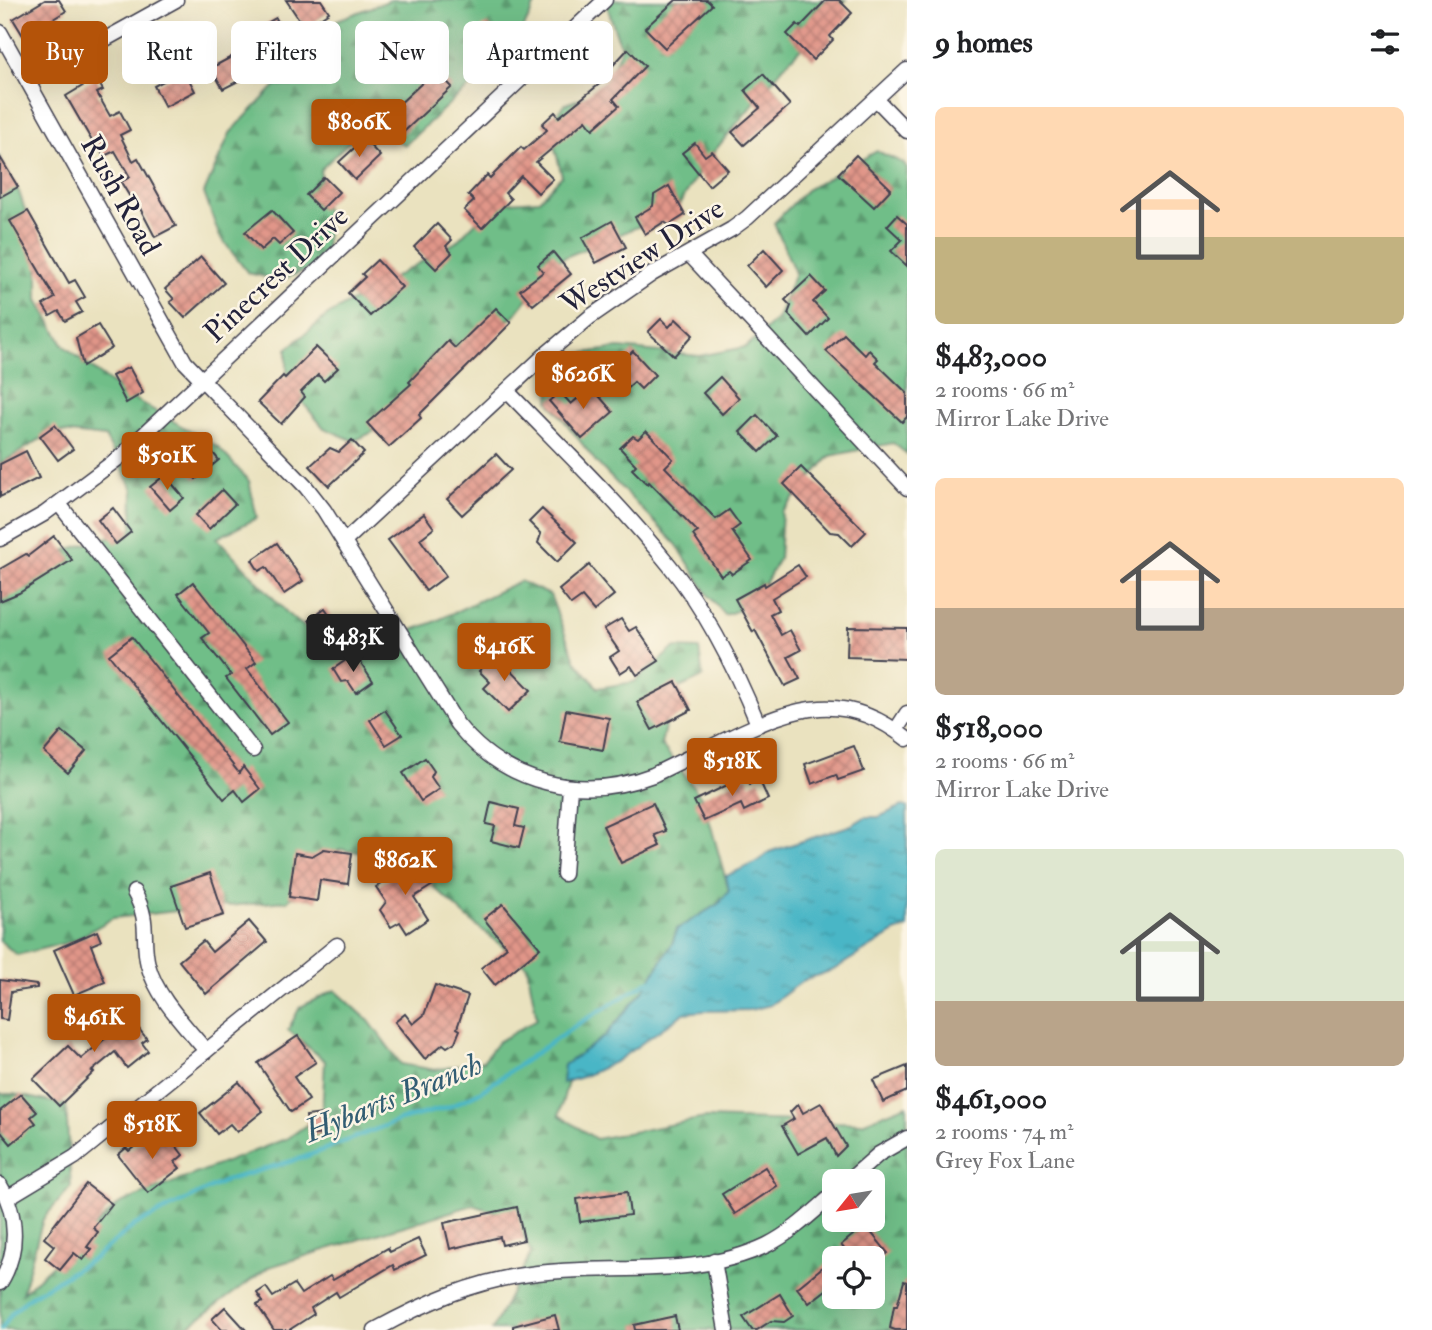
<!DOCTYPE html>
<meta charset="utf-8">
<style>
:root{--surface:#fff;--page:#f6f6f6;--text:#202124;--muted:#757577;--accent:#b45309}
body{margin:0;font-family:"IM FELL Double Pica",serif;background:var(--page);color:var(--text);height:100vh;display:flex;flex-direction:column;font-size:26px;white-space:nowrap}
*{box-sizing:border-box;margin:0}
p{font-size:23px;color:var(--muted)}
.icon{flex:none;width:38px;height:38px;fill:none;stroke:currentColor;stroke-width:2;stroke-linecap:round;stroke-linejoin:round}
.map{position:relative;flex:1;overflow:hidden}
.panel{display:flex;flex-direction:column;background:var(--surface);width:525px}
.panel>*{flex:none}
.guide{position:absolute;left:21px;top:21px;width:665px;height:63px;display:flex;gap:14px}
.needle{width:46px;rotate:240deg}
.tools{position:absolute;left:822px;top:1169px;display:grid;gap:14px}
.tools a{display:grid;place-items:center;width:63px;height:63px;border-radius:10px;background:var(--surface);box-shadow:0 7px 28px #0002;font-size:35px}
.price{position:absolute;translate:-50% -60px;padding:0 16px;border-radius:7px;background:var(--accent);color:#fff;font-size:23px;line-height:46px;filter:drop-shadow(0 2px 4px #0008)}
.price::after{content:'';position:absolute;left:50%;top:42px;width:21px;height:16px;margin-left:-10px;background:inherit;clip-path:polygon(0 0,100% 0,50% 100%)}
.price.current{background:#222;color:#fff}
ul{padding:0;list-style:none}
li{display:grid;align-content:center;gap:14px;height:371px;padding:0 28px}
li span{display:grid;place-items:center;height:217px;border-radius:10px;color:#555}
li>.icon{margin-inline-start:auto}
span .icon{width:126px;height:126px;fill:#fffc;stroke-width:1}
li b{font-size:30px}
h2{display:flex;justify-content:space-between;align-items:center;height:84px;padding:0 28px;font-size:30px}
.chip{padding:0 24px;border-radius:10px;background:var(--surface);box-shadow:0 7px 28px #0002;font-size:24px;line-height:63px}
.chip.current{background:var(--accent);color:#fff}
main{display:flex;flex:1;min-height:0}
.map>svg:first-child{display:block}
.forest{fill:url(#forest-firs);stroke:#497062;stroke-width:2;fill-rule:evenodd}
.water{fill:url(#water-ripples);stroke:#366c80;stroke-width:2}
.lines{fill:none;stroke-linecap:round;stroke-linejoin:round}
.stream{stroke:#4ab6c6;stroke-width:4.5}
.building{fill:url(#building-cross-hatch)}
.minor-casing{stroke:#403f4f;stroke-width:17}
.minor{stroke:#fff;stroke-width:14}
.labels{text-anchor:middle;stroke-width:5;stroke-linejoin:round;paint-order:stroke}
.street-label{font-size:30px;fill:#22223b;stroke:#fcf5e5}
.water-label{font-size:32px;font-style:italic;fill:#325d73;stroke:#fcf5e5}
</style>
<main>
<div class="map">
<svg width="907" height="1330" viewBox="0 0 907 1330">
<defs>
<pattern id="forest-firs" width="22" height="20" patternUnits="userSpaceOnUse" patternTransform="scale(1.75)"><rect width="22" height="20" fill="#70be88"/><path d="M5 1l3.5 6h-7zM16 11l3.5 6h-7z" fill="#5c9a70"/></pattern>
<pattern id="water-ripples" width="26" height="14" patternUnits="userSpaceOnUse" patternTransform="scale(1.75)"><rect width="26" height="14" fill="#4ab6c6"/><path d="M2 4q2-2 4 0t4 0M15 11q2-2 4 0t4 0" fill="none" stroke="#3d94a2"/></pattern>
<pattern id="building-cross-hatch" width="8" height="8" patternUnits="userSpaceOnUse" patternTransform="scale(1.75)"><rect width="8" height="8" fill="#e19689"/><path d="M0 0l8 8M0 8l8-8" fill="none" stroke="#b67a71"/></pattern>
</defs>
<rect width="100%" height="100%" fill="#fcf5e5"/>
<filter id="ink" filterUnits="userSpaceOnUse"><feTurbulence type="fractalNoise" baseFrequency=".0143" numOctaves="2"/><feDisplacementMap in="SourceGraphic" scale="14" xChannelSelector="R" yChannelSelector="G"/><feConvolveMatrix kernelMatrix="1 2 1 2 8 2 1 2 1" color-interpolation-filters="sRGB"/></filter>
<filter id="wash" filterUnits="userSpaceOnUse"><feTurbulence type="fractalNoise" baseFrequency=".00686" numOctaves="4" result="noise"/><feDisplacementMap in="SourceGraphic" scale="28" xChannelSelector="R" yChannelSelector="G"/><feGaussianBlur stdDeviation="1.57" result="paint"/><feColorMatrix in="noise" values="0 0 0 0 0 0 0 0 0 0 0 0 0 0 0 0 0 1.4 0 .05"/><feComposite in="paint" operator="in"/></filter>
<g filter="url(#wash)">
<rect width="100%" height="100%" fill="#eae2bf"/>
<!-- forest -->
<g class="forest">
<path d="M391,0H537L511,55L452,101L405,145L367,124L320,170L327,225L325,264L280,280L248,273L219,235L204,193L230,133L275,86H303L329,71L325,48L337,20Z"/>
<path d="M605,0H846L785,65L703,165L676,211L558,260L515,315L440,368L398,420L354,441L324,428L287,384V349L328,315L456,242L494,203L539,200L562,176L549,125L565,104L604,90L621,48Z"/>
<path d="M877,151L903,163L907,168V454L893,443L830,456L782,512L779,559L753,605L725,615L709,596L677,545L597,463L549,401L550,384L572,355L619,348L699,356L746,347L778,318L795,273L774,223L806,190Z"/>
<path d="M0,158L19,192L38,249V300L64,346L124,393L218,447L249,481L257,518L217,538L289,615L341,655L432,623L520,581L550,595L575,660L598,688L634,682L674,648L699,649L703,677L673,691L661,744L704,801L729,891L718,904L677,929L672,944L643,991L604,1037L564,1065L562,1083L568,1081L559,1115L596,1139L705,1118L862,1123L907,1105V1330H492L531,1253L515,1218L473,1205L269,1267L183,1330H0V1094H13L66,1105L71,1187L43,1219L22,1293L120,1203L288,1138L322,1114L325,1061L288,1030L300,1007L335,990L369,1021L401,1064L435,1070L483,1061L498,1042L537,1019L527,966L471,921L405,861L340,849L287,901L213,907L113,918L73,941L17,955L0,941V600L53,554L132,530L133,489L105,437L62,432L39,440L0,464ZM835,1181H873V1220H835ZM835,1258H873V1297H835Z"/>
</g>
<!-- water -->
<path class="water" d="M902,806L907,807V928L895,932L833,970L804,980L770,1005L751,1010L704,1011L684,1013L617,1061L585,1076L562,1083L564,1065L604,1037L643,991L672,944L677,929L718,904L729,891L726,876L759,861L769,852L852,825L865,817H879Z"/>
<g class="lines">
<!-- stream -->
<path class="stream" d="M1,1330L12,1313L28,1298L93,1259L135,1225L227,1180L302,1158L400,1120L449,1107L480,1092L578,1024L651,980"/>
</g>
<g id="blocks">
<!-- building -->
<g class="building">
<path d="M45,0H59L66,11L24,37L13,19Z"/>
<path d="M286,0H321L329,12L305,28Z"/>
<path d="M676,0H707L712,5L665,48L645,28Z"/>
<path d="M826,0H839L852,13L830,36L833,40L813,60L787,34L797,24L800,27Z"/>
<path d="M276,18L292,49L272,60L267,52L240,67L246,77L223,89L211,68L250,47L244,36Z"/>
<path d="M487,23L502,38L484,56L469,41Z"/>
<path d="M628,49L645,66L613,99L619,106L593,129L586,120L536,162L553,179L538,193L521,176L505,193L511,199L482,228L464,210L474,201L468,195L487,175L490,178L521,147L524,150L547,130L542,124L555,112L559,117L608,77L605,74Z"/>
<path d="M184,70L195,91L165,107L154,86Z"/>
<path d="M436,70L452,87L395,140L375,120L393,102L397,106Z"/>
<path d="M763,74L790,105L744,145L732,132L760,108L745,90Z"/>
<path d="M96,78L103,90L97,93L110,116L120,111L130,130L120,135L133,161L138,158L176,226L155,237L133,195L130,197L121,182L130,177L115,151L104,156L98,146L92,141L66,96Z"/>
<path d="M364,139L380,156L355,180L339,162Z"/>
<path d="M695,143L705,156L712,151L728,170L709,186L682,153Z"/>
<path d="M856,155L891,189L874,207L838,174Z"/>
<path d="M0,157L18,187L0,197Z"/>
<path d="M324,177L339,192L321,210L306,195Z"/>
<path d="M669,186L685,215L669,225L664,222L645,234L635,217L653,206L654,195Z"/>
<path d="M272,210L293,233L279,245L273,239L261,250L245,232Z"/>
<path d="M28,211L69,283L75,280L85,297L76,302L82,312L65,321L59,311L50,316L43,305L55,298L10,221Z"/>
<path d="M897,215L907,224V266L891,251L902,240L887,226Z"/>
<path d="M612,221L626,247L596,263L582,238Z"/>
<path d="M437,224L452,240L446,246L452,253L436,269L414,247Z"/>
<path d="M764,249L783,270L766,287L747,266Z"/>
<path d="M553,252L571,274L533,305L520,290L543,272L538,265Z"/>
<path d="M201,257L224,283L185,318L170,302L174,299L165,289Z"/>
<path d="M377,260L402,287L370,316L348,293L365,277L362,274Z"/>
<path d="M811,276L825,291L813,302L828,318L809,337L788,314L791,306L785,300Z"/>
<path d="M496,308L511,323L419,415L421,418L389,447L367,423L411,384L409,382L448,341L455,348Z"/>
<path d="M661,319L669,327L676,319L693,335L674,356L648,332Z"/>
<path d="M98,325L112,348L83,366L76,338Z"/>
<path d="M844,334L865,355L869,350L878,359L875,362L907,393V417L902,422L826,351Z"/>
<path d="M316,347L338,368L324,381L318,375L301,392L305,397L281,424L258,402L283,376L285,378Z"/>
<path d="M633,351L655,375L641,389L634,382L624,391L608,374Z"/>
<path d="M129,367L143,393L126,403L112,376Z"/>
<path d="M720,377L739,398L722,414L703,393Z"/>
<path d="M589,389H593L613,412L582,439L549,401L560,392L571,404Z"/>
<path d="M757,415L777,436L760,452L740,432Z"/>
<path d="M55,425L73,449L58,460L40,436Z"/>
<path d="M646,431L673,459L665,467L716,519L729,510L740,525L732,531L752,560L732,574L729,571L721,576L693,535L698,532L649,482L647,484L632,469L636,465L620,448L633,436L638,439Z"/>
<path d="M352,440L364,453L329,486L310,466L330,448L339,452Z"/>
<path d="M206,445L219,460L196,479L184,464Z"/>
<path d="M26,451L39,478L0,497V464Z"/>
<path d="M496,454L511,470L462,515L447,499Z"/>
<path d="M801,467L866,532L852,546L839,533L830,532L784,484Z"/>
<path d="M165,475L184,498L170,510L150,487Z"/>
<path d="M222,490L235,504L209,529L196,515Z"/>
<path d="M113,508L131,532L116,544L98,520Z"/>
<path d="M542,509L577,542L557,562L538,543L541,534L529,522Z"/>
<path d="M424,514L434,528L420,539L446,576L426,591L388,540Z"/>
<path d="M54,536L72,560L19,593L0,601V569L26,554L28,556Z"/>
<path d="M277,543L303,581L284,594L266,567L259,571L252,560Z"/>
<path d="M589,565L614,595L594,611L582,597L571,605L559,590Z"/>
<path d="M798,565L806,577L772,598L778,610L770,614L781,635L790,630L801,650L788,657L800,679L785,686L755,630L753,632L735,599L764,583L765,586Z"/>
<path d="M193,582L256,662L247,669L288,722L270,735L226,678L231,675L202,638L209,633L178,594Z"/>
<path d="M325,608L342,633L326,644L309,620Z"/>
<path d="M621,619L629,631L636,627L659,661L637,675L631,666L620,673L610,657L619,651L604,629Z"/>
<path d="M848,627L907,628V659L847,657Z"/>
<path d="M132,637L239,773L243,767L260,789L244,802L235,790L224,799L109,655Z"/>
<path d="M355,654L373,681L356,693L348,681L341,682L333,669Z"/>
<path d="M496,654L531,690L508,712L484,688L490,682L479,671Z"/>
<path d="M676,682L691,710L652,730L637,702Z"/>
<path d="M385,710L402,735L386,745L370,720Z"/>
<path d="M566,710L609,718L603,750L560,742Z"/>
<path d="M62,731L86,751L68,773L44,752Z"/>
<path d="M854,746L864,771L838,780L836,775L812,784L805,764Z"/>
<path d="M425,758L434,771L431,777L439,789L421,801L403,773Z"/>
<path d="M746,776L750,784L759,779L768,799L744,811L741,804L704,821L694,801Z"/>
<path d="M491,802L519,809L515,826L524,828L519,848L491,841L495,826L486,824Z"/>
<path d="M653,803L666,831L655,835L660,845L621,863L603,826Z"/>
<path d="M324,849L352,853L348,884L320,880L317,901L289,897L295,853L312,856Z"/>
<path d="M418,861L433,885L414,897L428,919L407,933L400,922L391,927L380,910L386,902L376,887Z"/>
<path d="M210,873L224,915L185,927L171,886Z"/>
<path d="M503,904L540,948L495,985L481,968L507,947L484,919Z"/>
<path d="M249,921L267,942L206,994L179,961L203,941L212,952Z"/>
<path d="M97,931L101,941L91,945L105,982L74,995L54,950Z"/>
<path d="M0,980L37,985V988L11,992L7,1020L0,1019Z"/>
<path d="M435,985L468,996L457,1028L460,1030L455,1042L447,1047L443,1044L425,1059L395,1022L405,1014L413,1024L424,1015Z"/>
<path d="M115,999L147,1039L142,1043L148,1051L127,1068L115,1052L92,1071L94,1072L59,1106L33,1079L68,1046L81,1059L108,1036L93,1017Z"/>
<path d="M298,1036L316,1062L294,1077L309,1100L291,1112L258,1063Z"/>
<path d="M907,1066V1091L883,1102L873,1080Z"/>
<path d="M239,1082L263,1111L237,1132L230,1124L217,1134L200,1113Z"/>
<path d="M21,1094L37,1112L31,1117L36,1123L11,1144L0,1131V1111Z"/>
<path d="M821,1103L846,1146L836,1156L827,1138L798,1154L782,1126L794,1119L790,1112L798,1104L803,1113Z"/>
<path d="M322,1114L325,1134L308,1136L306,1116Z"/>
<path d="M153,1132L159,1140L167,1134L183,1155L175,1162L180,1168L148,1193L118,1155L126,1148L129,1151Z"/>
<path d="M765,1167L777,1186L735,1214L722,1194Z"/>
<path d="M86,1184L112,1204L93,1228L98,1232L87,1247L92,1249L83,1260L74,1253L60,1270L45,1258L54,1246L44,1238Z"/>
<path d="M627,1192L630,1215L580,1222L577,1199Z"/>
<path d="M517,1207L524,1240L502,1245L500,1237L450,1249L444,1223Z"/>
<path d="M865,1225L888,1253L873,1265V1258H852L841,1245Z"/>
<path d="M418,1239L426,1255L395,1270L393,1265L339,1297L336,1292L311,1308L314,1314L289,1330H274L257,1305L263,1302L257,1293L266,1287L273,1297L294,1284L301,1294L330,1276L333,1280L388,1248L390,1252Z"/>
<path d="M835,1257V1283L809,1303L797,1288Z"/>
<path d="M904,1281L907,1282V1330H895L890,1328L894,1306H897Z"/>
<path d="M780,1294L793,1316L784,1322L771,1321L757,1330H752L743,1317Z"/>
<path d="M225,1307L246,1330H222L212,1319Z"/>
<path d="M555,1315L559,1330H513V1326Z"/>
<path d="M675,1316L678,1330H635L634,1325Z"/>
</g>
</g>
</g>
<g filter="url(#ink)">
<use href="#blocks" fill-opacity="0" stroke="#403f4f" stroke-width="2"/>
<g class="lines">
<defs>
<g id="minor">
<path d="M0,32L185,362L306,487L324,510L457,724C506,785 582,802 653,775C679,762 705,750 731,737C796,706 845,690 907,739"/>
<path d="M28,82L176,0"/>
<path d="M876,99L907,131"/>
<path d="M689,254L907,488"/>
<path d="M507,391C562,448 620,504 670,566C707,612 736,670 758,724"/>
<path d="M59,504L253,750"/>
<path d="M0,539L44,514L120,457L605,0"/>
<path d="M344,542L546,354L590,317L652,274L732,229L747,218L907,70"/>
<path d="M896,730L907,713"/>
<path d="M564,874L570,787"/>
<path d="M134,892C151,922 141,937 148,965C157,998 185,1025 206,1051"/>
<path d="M848,1181L879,1154L907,1138"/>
<path d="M0,1185C18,1215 19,1253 0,1283"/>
<path d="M7,1198L75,1157L337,945"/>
<path d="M714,1261L726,1330"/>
<path d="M375,1330C424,1303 474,1281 530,1274C608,1263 694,1280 767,1245C793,1232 814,1211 835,1193"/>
</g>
</defs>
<!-- minor casing -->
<use href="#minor" class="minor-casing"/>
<!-- minor -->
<use href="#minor" class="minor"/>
</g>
</g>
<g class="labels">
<!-- street labels -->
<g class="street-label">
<text transform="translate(121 195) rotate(61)" y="10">Rush Road</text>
<text transform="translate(642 256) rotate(-33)" y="10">Westview Drive</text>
<text transform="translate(276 274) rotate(-43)" y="10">Pinecrest Drive</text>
</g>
<!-- water labels -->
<g class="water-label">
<text transform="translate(393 1097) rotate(-22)" y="11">Hybarts Branch</text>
</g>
</g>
</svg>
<div class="tools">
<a><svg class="needle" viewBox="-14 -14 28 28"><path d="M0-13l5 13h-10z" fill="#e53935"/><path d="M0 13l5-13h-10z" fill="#757577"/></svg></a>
<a><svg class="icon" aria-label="locate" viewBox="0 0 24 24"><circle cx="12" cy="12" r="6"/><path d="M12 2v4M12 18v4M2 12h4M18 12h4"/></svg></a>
</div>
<b class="price" style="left:359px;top:159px">$806K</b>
<b class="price" style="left:583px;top:411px">$626K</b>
<b class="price" style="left:167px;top:492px">$501K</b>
<b class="price current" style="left:353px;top:674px">$483K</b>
<b class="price" style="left:504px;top:683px">$416K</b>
<b class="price" style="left:732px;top:798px">$518K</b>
<b class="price" style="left:405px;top:897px">$862K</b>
<b class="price" style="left:94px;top:1054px">$461K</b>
<b class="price" style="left:152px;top:1161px">$518K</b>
<div class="guide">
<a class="chip current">Buy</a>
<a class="chip">Rent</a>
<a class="chip">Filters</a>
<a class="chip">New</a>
<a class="chip">Apartment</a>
</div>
</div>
<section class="panel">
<h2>9 homes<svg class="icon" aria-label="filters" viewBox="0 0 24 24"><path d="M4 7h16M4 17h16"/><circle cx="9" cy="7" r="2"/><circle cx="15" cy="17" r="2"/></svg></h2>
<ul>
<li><span style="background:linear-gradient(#ffd9b3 60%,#c2b280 0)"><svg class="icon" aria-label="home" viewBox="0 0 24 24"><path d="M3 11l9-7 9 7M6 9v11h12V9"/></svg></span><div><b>$483,000</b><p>2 rooms · 66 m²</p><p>Mirror Lake Drive</p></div></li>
<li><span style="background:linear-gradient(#ffd9b3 60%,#b9a48a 0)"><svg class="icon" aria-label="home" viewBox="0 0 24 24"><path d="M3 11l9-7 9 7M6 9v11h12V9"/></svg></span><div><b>$518,000</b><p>2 rooms · 66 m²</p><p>Mirror Lake Drive</p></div></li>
<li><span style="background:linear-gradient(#dfe7d0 70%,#b9a48a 0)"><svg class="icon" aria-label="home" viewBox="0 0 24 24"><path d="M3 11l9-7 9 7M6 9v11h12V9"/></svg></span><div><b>$461,000</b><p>2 rooms · 74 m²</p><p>Grey Fox Lane</p></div></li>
</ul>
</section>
</main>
